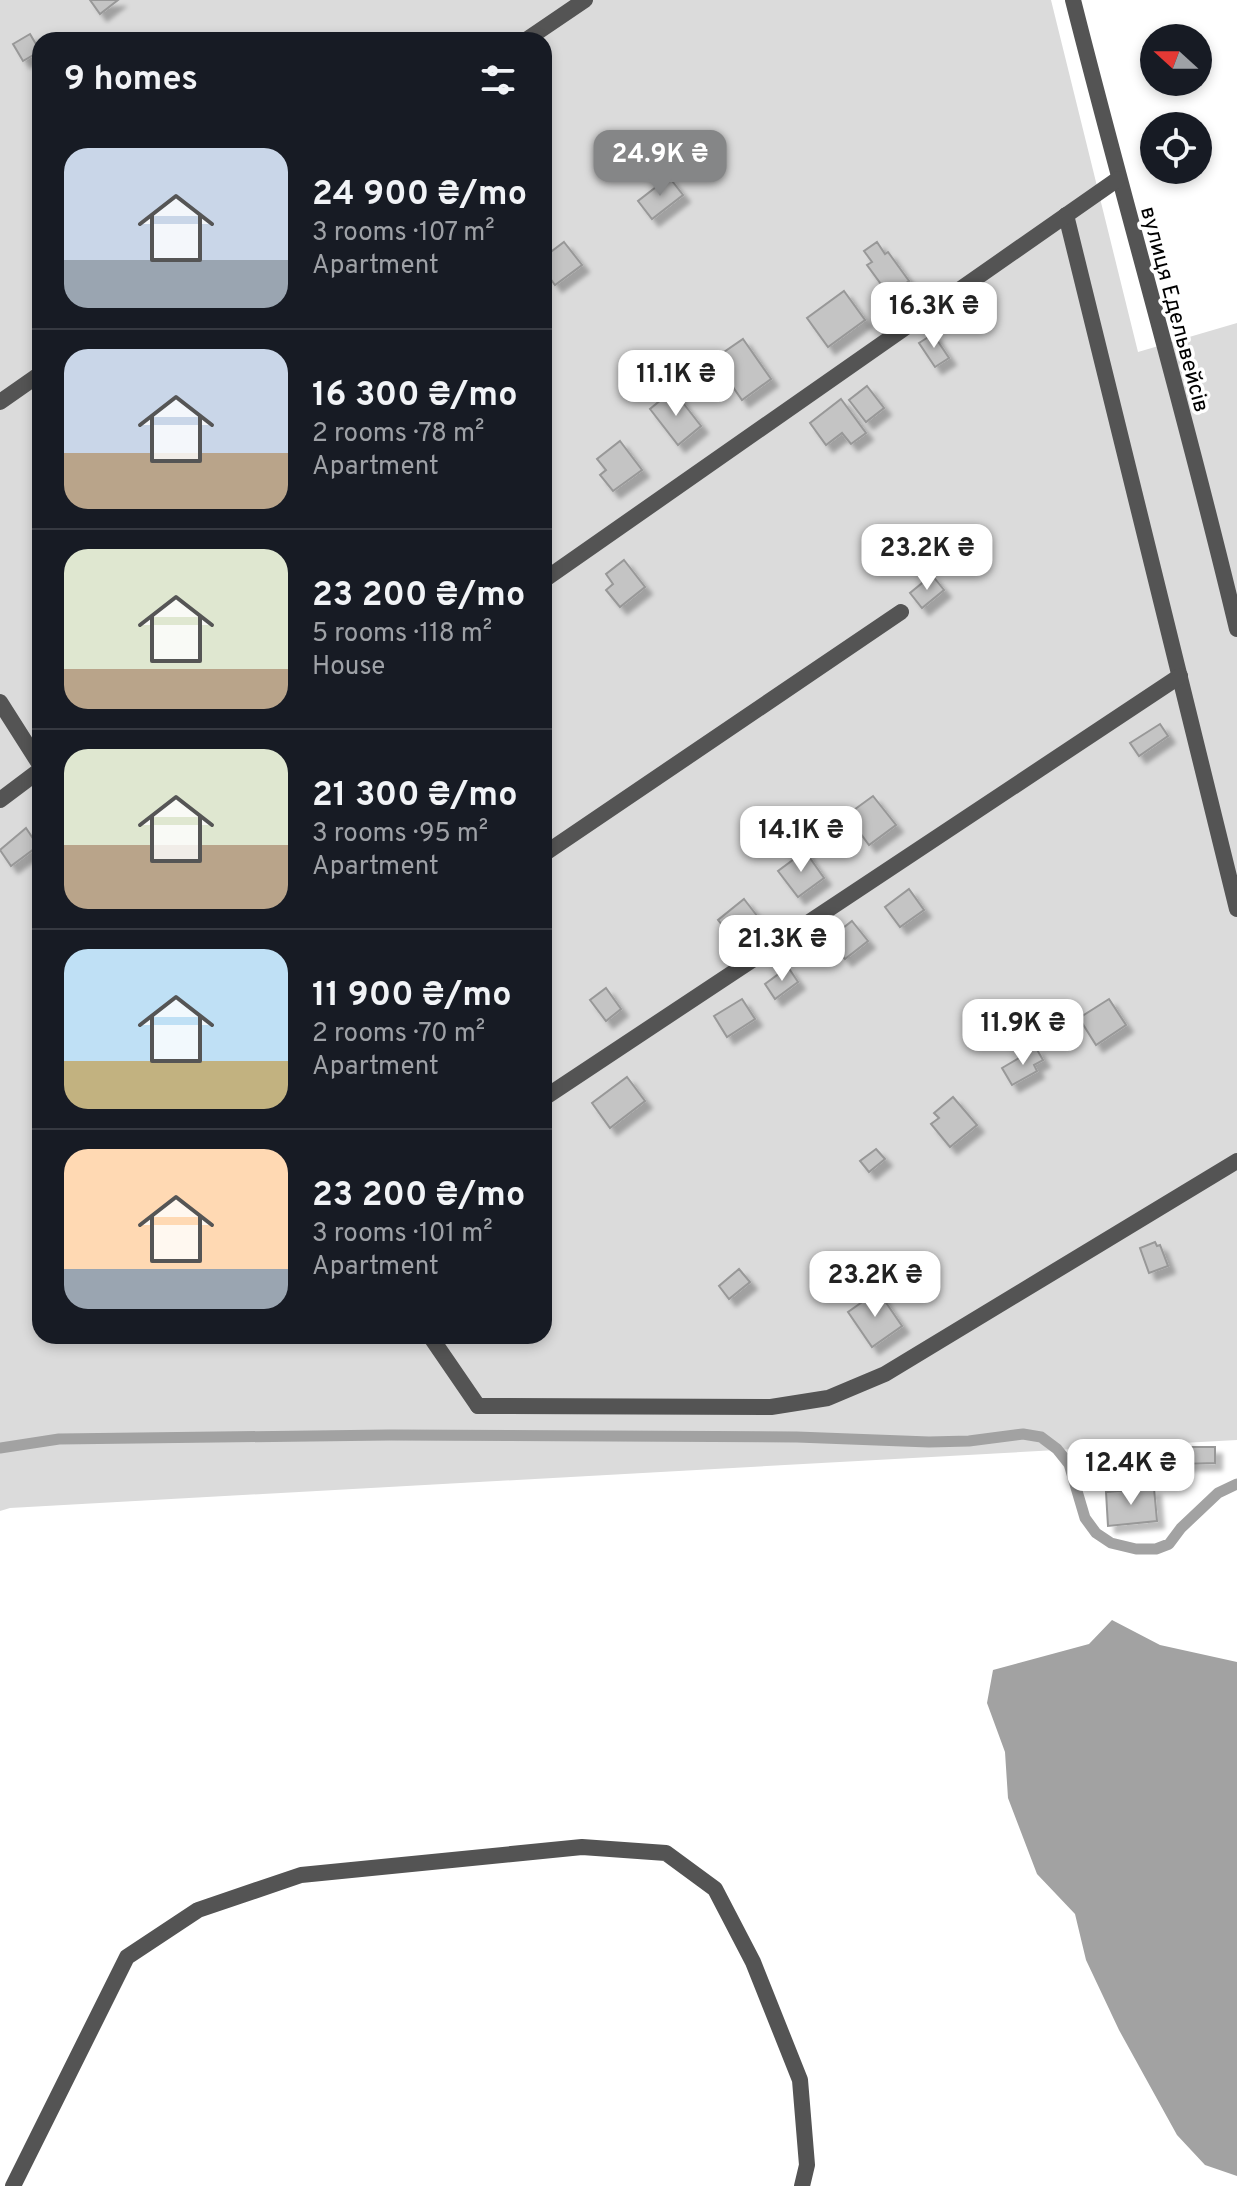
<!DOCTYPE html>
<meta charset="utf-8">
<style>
:root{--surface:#171b24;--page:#20242c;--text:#f1f3f6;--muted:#9ea1a6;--line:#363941;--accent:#858687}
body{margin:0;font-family:Overpass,sans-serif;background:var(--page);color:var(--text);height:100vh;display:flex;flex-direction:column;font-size:30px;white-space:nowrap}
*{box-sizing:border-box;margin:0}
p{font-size:26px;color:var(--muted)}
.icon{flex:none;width:44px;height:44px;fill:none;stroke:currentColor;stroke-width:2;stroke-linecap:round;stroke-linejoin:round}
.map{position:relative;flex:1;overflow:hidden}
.drawer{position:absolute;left:32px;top:32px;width:520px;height:1312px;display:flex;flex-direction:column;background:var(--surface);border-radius:24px;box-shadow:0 4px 12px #0003}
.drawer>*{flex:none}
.needle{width:52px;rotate:291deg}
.controls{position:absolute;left:1140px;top:24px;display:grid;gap:16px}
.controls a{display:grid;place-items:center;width:72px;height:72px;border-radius:50%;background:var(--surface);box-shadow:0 4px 12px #0003;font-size:40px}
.price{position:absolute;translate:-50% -68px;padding:0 18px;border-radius:16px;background:#fff;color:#222;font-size:26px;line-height:52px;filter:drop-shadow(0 2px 4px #0008)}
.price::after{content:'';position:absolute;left:50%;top:48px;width:24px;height:18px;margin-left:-12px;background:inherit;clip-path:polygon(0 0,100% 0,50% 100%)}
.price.current{background:var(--accent);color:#fff}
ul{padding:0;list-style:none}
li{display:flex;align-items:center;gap:24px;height:200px;padding:0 32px}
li+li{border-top:2px solid var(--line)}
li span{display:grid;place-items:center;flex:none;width:224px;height:160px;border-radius:24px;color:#555}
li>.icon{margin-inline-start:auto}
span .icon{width:96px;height:96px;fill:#fffc;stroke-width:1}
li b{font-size:34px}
h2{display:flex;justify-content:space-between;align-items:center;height:96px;padding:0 32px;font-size:34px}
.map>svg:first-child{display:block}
.green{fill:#dbdbdb;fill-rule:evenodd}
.water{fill:#a2a2a2}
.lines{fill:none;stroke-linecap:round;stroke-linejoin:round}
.stream{stroke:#a2a2a2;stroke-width:11}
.building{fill:#c4c4c4;stroke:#989898;stroke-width:2;filter:url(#shadow)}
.lane{stroke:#545454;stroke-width:16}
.street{stroke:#545454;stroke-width:16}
.labels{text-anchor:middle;stroke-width:7;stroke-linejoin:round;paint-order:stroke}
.street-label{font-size:22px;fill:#000;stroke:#fff}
</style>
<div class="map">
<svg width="1237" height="2186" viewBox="0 0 1237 2186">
<defs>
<filter id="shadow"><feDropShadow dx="7" dy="7" stdDeviation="2" flood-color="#0004"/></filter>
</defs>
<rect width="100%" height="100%" fill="#fff"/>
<!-- green -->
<path class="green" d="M0,0H1051L1138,352L1237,323V1440L10,1508L0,1511ZM40,40H544V1336H40Z"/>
<!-- water -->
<path class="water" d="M1112,1620L1160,1645L1237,1662V2176L1205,2165L1177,2135L1119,2030L1086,1960L1075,1914L1037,1874L1008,1798L1005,1752L987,1703L993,1670L1089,1644Z"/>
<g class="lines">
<!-- stream -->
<path class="stream" d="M0,1448L59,1439L389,1435L797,1437L929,1442L969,1441L1023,1434L1041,1437L1057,1449L1069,1464L1085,1518L1096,1533L1111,1543L1136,1549H1156L1169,1544L1181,1528L1218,1493L1237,1484"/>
</g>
<!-- building -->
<g class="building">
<path d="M90,0H118L100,14Z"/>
<path d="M30,34L40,51L23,61L13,44Z"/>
<path d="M669,177L683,195L652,219L638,201Z"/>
<path d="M564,242L582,265L555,285L544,270V257Z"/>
<path d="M877,242L885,254L888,252L909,281L889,295L867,265L872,262L864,251Z"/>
<path d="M844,291L865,320L828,347L807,318Z"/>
<path d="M933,334L949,358L935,367L919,343Z"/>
<path d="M743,339L771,379L742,400L719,367L730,360L724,352Z"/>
<path d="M867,386L884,408L866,422L849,400Z"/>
<path d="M673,390L701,426L678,445L650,409Z"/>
<path d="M841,399L866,433L851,444L842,433L826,445L810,423Z"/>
<path d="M620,441L642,470L613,491L600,475L606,470L597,459Z"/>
<path d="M624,560L645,587L620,607L606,590L613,584L606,574Z"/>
<path d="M932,575L944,590L922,608L910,593Z"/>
<path d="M1160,724L1168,736L1139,756L1130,743Z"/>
<path d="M873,796L896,825L869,845L847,815Z"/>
<path d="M26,828L38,846L11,866L0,850Z"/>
<path d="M805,851L824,878L798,897L778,871Z"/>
<path d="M909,889L924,910L900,927L885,907Z"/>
<path d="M744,899L761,921L735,941L718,920Z"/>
<path d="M852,921L868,941L845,959L829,939Z"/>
<path d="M788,967L798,982L775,999L765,984Z"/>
<path d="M606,988L621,1009L606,1021L590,1000Z"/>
<path d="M742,999L755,1019L727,1037L714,1016Z"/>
<path d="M1109,999L1126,1025L1096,1045L1079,1018Z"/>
<path d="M1036,1048L1043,1060L1034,1065L1037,1071L1012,1085L1002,1068Z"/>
<path d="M627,1077L645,1101L610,1128L592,1103Z"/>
<path d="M953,1097L977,1125L950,1147L931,1124L939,1118L934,1113Z"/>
<path d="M876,1149L885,1159L869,1172L860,1161Z"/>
<path d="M1155,1242L1157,1246L1160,1245L1168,1266L1149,1273L1140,1248Z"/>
<path d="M739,1269L750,1282L729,1299L719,1286Z"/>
<path d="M878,1291L902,1326L872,1347L848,1312Z"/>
<path d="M1183,1447H1215V1463L1183,1464Z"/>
<path d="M1154,1488L1157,1521L1108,1526L1106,1492Z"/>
</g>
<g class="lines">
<!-- lane -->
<g class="lane">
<path d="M0,702L40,765"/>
<path d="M430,1336L478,1406"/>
<path d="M13,2186L127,1957L198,1910L301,1875L582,1847L666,1853L715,1889L753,1962L800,2080L807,2165L802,2186"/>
</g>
<!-- street -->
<g class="street">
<path d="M1073,0C1126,210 1187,418 1237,629"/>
<path d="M526,40L585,0"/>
<path d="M1066,215L1237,909"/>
<path d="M0,402L40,374"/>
<path d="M544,580L1118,179"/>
<path d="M0,800L40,770"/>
<path d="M544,854L901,612"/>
<path d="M544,1098L1180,676"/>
<path d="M478,1406L771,1407L828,1398L885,1374L1237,1161"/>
</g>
</g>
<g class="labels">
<!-- street labels -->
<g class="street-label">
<text transform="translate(1176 309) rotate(75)" y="8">вулиця Едельвейсів</text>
</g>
</g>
</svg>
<div class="controls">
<a><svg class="needle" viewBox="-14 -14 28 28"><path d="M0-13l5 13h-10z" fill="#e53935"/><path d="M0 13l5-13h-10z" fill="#9ea1a6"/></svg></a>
<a><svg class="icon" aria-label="locate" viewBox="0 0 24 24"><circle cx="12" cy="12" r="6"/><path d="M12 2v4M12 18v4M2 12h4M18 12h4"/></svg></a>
</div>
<b class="price current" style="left:660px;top:198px">24.9K ₴</b>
<b class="price" style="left:934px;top:350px">16.3K ₴</b>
<b class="price" style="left:676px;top:418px">11.1K ₴</b>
<b class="price" style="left:927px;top:592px">23.2K ₴</b>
<b class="price" style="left:801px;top:874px">14.1K ₴</b>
<b class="price" style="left:782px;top:983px">21.3K ₴</b>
<b class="price" style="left:1023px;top:1067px">11.9K ₴</b>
<b class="price" style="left:875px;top:1319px">23.2K ₴</b>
<b class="price" style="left:1131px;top:1507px">12.4K ₴</b>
<section class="drawer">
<h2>9 homes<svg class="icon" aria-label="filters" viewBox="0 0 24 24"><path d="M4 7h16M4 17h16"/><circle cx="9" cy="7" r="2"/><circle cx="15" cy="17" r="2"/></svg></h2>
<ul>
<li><span style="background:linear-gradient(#c9d6e8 70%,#9aa5b1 0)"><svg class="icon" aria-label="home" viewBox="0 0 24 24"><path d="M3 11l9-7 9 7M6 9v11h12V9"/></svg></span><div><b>24 900 ₴/mo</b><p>3 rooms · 107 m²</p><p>Apartment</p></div></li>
<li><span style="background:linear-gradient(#c9d6e8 65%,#b9a48a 0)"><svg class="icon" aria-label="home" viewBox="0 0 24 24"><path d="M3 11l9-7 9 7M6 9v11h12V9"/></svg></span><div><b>16 300 ₴/mo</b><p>2 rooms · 78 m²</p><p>Apartment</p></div></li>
<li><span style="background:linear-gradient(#dfe7d0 75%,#b9a48a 0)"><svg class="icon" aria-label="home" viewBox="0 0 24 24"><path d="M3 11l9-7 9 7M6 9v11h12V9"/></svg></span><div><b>23 200 ₴/mo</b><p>5 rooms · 118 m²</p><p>House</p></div></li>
<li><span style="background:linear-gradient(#dfe7d0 60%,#b9a48a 0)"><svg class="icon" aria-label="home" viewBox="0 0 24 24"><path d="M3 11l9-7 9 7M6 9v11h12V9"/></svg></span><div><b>21 300 ₴/mo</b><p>3 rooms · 95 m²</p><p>Apartment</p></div></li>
<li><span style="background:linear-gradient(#bfe0f5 70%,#c2b280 0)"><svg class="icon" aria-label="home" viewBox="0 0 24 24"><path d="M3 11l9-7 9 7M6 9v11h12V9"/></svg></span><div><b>11 900 ₴/mo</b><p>2 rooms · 70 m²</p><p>Apartment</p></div></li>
<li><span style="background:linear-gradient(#ffd9b3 75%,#9aa5b1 0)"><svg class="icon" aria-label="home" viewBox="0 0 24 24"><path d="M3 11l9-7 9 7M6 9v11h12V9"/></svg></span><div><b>23 200 ₴/mo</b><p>3 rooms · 101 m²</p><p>Apartment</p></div></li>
</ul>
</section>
</div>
